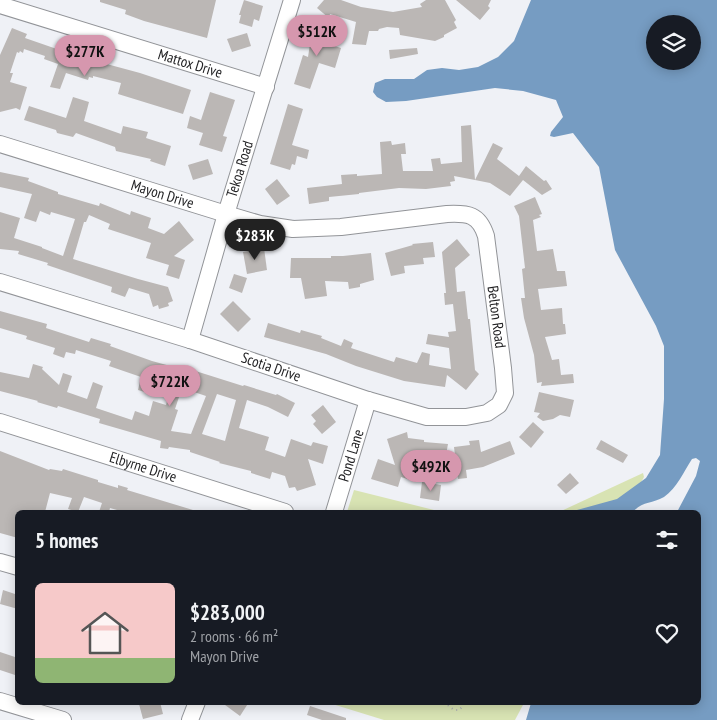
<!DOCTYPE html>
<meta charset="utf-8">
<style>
:root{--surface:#171b24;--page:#20242c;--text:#f1f3f6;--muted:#9ea1a6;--line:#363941;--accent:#d697ae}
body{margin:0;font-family:"PT Sans Narrow",sans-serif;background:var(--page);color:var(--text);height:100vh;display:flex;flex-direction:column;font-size:19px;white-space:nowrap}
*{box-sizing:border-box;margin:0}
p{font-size:16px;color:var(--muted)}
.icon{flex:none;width:28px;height:28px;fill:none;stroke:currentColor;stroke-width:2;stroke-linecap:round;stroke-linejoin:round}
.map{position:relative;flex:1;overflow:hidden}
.side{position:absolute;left:15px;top:510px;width:686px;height:195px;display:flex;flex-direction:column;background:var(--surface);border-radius:8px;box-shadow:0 2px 12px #0003}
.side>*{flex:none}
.fabs{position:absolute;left:646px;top:15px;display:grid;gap:10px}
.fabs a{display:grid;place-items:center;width:55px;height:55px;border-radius:50%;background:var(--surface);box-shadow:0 2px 12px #0003;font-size:25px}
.price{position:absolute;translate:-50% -42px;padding:0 11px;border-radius:18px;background:var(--accent);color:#111;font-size:16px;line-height:32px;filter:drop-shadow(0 1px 2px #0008)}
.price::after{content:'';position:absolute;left:50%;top:30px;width:15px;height:11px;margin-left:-8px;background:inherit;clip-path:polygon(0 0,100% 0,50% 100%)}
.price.on{background:#222;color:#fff}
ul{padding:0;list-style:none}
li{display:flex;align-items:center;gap:15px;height:125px;padding:0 20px}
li+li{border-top:1px solid var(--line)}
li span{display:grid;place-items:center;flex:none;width:140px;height:100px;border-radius:8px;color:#555}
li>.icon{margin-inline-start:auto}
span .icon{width:60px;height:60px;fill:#fffc;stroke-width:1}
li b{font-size:21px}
h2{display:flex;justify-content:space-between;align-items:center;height:60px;padding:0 20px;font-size:21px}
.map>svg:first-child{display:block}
.green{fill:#d8e3b3}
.water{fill:#769cc2;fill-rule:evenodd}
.building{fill:#bbb7b5;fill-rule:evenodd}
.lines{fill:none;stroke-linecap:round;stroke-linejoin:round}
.minor-casing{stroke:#929498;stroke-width:18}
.path{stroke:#adafb3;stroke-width:2;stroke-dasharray:1 4;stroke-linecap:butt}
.minor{stroke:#fff;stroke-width:16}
.labels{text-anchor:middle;stroke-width:5;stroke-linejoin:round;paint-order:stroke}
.street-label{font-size:15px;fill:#222224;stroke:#fff}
</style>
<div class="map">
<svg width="717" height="720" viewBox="0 0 717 720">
<rect width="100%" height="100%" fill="#eff1f6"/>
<!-- green -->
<g class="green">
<path d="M643,473L644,477L624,512H559Z"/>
<path d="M354,490L442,512H347Z"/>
<path d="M329,703L524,702V703L515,720H384Z"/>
</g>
<!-- water -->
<path class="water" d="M531,0H717V720H526L531,703L699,702V512H677L696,476L700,461L696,458L692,459C684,471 677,488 664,497C652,504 642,501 633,512H574L577,510L617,499L646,478L660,455L664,399V346L656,326L615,250L599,167L573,133L554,137L550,136L551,132L563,117L556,100L523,91L495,88L406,101L386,102L377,97L373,92L375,83L385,79H414L427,70L442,68L459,70L478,67L498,57L514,41ZM655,24H692V61H655Z"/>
<!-- building -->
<g class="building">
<path d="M100,0H216L207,38L144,21L125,14L126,10L100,2Z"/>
<path d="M244,0L263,6L259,21L254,19L252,27L239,23L241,15H239Z"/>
<path d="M324,0H341L361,7L393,12L422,7L420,4L426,0H445L456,20L454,22L457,28L444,35V37L435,41L400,35L399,28L387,27L379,29L378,31H369L366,45L352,44L356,22L330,14L329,18L317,8Z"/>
<path d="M456,0H491L488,6L490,8L480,20Z"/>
<path d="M313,25L328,28L325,43L341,48L335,68L319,63L310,89L294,84L303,55L308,57Z"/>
<path d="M12,28L27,34L25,38L77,56L140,73L191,90L183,114L118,94L121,83L93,76V78L89,77L88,80L66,73L60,89L50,87L58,64L44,59L45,56L24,49L23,53L20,51L19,53L17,52L10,73H13L10,82L27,87L20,110L16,108L0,112V55Z"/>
<path d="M247,33L251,46L232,52L227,39Z"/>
<path d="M417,48L418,54L390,59L389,50Z"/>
<path d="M210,92L235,100L223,136L227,137L222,152L199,145L203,133L187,128L190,116L201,120Z"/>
<path d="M73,97L89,102L84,121L121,134L123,126L148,132L146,138L171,146L165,166L150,161L151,159L116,151L115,147L76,133L73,137L57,133L56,130L24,120L29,106L66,118Z"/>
<path d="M288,104L303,109L292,145L309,150L307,159L297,156L295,165L292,164L290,170L270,164Z"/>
<path d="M471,125L475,180L454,176L455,181L450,182L451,186L426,189L399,188L359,193V194L329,197V201L309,204L307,188L342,184L341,175L357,174V176L382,174L380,142L391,141L392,145L405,143L406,154H401L403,171H433L431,159L440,158L441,164L462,162L461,126Z"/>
<path d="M493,143L503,148L497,159L519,176L526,166L544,181L546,180L552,189L542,195L523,180L510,196L490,183L475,180Z"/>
<path d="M208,159L213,174L193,180L188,165Z"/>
<path d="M0,172L29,178L28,181L58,192V194L99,206L100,203L130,215L131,211L151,218L148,228L164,234L179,221L194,240L174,256L185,260L179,279L166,275L169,265L146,258L151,243L108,229L110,224L89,215L86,222H84L73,259L138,279L168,287L173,301L168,303L169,306L159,309L158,305L153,307L149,294L129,288L125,297L111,292L112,287L47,265L48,263L18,254L19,251L0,249V212L20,218L14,238L42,247V248L63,256L75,219L51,212L50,215L40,211L36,222L24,218L32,194L0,187Z"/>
<path d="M277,179L290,196L277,205L265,189Z"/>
<path d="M535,197L542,214L539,215L541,217L533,220L537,251L553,249L557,271H565L567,286L538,289L541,310L562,308L563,324H565L566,334L545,337L552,360L559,359L561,375L573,374L574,383L541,386L542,382L537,383L534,355L524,318L521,298H525L522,269L525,268L519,216L514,206Z"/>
<path d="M457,239L470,255L455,268L457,292L465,291L468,319H470L475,370L479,374L466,390L447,375L445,387L404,381L356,366L326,354L264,337L268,323L300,333L301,330L322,336L321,338L341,346L344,339L353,343L351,348L394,362L396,357L417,363L422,352L430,354L429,365L451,369L449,348L426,344L428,334L449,337L448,332L456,331L453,304L445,305L444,293H446L442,252Z"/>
<path d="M433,242L435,257L423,258L424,264L404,266L405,273L391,276L385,253L413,245L412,244Z"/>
<path d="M264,248L267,270L247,274L243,252Z"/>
<path d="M371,253L374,280L360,284V287L349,289L348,282L325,281L327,296L305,299L301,278H290L291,258H331V256H343Z"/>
<path d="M234,274L247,278L242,293L229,288Z"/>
<path d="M233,301L251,319L238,332L220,314Z"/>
<path d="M0,311L47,324L46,328L89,342L91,338L111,344L110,346L152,361L185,370L186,368L243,386L244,385L276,395L277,394L295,403L288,417L268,407L247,400L239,428L269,437L265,450L285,457L291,439L311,446L313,442L328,446L323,464L308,459L316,485L297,491L295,487L289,488L285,476L272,472L270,479L251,473V471L219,463L220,462L190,452V450L169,447L168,449L160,448L161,441L99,423L100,419L58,406L57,408L37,402L38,401L0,391V372L29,378L33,364L43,367L42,369L59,385L63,373L72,376L67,392L87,399L93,382L103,386L96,408L132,420L135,411L149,416L153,401L166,405L173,381L154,375L148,393L138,390L141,377L109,366L111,361L76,350L75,354L66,352L64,358L53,354L55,348L26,339L27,336L0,328ZM182,388L206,396L191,434L171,431L178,410L175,409ZM217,394L236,400L225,441L202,434Z"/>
<path d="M539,392L574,400L570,417L560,415L553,419L543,421L537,417L540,413L534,412Z"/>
<path d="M323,405L336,422L322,434L313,424L316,421L311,415Z"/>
<path d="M533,422L544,432L531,448L519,437Z"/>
<path d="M407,432L408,438L424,440V442L448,444L444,466L422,464L417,482L401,477L398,487L371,479L378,459L395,465L387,439Z"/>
<path d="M479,440L481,452L510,441L515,454L483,467L466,470L467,478L458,479L454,447L470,445L469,441Z"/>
<path d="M601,440L628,455L623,463L596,449Z"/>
<path d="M0,451L49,470L50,469L62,471L63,469L98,480V482L118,488V485L128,488L127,490L193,510V512H124L110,508L109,512H99L102,503L84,497L78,512L68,509L72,498L50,493L45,512H18V538L0,533Z"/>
<path d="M570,473L579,483L566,494L557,485Z"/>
<path d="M422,482L441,485L439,501L420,498Z"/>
<path d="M3,590L18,595V609L0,604Z"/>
<path d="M0,652L18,658V676L0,670Z"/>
<path d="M145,702H160L163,714L143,719L139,704Z"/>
<path d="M221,702H249L240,716Z"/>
<path d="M310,706L346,718V720H322L307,715Z"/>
</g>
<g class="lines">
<defs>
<g id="minor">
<path id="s1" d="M0,5L266,87"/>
<path id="s2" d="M0,144L226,214L260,224L293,229L341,227L447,214C468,213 479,214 486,236L503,368L505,393L499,405L487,413L466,417H427L368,400L190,340L0,282"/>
<path id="s3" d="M190,340L226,214L292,0"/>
<path id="s4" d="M0,422L285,512"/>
<path id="s5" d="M334,512L368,400"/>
<path d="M0,562L18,567"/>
<path d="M0,701L63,720"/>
<path d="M190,720L197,702"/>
</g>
</defs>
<!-- minor casing -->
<use href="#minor" class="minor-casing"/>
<!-- path -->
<path class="path" d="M444,702L454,710H459L462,707V702"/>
<!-- minor -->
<use href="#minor" class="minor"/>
</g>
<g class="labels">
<!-- street labels -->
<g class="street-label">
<text dy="5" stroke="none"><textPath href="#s1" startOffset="199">Mattox Drive</textPath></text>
<text dy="5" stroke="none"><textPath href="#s3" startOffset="178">Tekoa Road</textPath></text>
<text dy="5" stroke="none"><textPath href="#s2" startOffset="170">Mayon Drive</textPath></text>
<text dy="5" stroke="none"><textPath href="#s2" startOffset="592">Belton Road</textPath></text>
<text transform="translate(271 367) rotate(19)" y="5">Scotia Drive</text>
<text dy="5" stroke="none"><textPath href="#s5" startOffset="59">Pond Lane</textPath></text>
<text dy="5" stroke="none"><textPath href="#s4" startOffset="150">Elbyrne Drive</textPath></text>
</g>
</g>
</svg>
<div class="fabs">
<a><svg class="icon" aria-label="layers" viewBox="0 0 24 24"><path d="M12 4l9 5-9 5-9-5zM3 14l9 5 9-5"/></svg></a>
</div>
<b class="price" style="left:317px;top:57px">$512K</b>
<b class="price" style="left:85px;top:77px">$277K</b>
<b class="price on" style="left:255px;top:261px">$283K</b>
<b class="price" style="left:170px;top:407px">$722K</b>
<b class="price" style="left:431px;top:492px">$492K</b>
<section class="side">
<h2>5 homes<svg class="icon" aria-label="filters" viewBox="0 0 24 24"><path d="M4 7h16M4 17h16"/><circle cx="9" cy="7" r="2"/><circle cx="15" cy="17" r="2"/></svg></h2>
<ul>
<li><span style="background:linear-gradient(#f6c9c9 75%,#8fb573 0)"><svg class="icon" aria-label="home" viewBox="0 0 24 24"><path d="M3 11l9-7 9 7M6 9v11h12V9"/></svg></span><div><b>$283,000</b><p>2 rooms · 66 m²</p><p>Mayon Drive</p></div><svg class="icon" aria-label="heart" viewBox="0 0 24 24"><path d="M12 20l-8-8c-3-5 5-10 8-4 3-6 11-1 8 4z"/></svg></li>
</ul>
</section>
</div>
